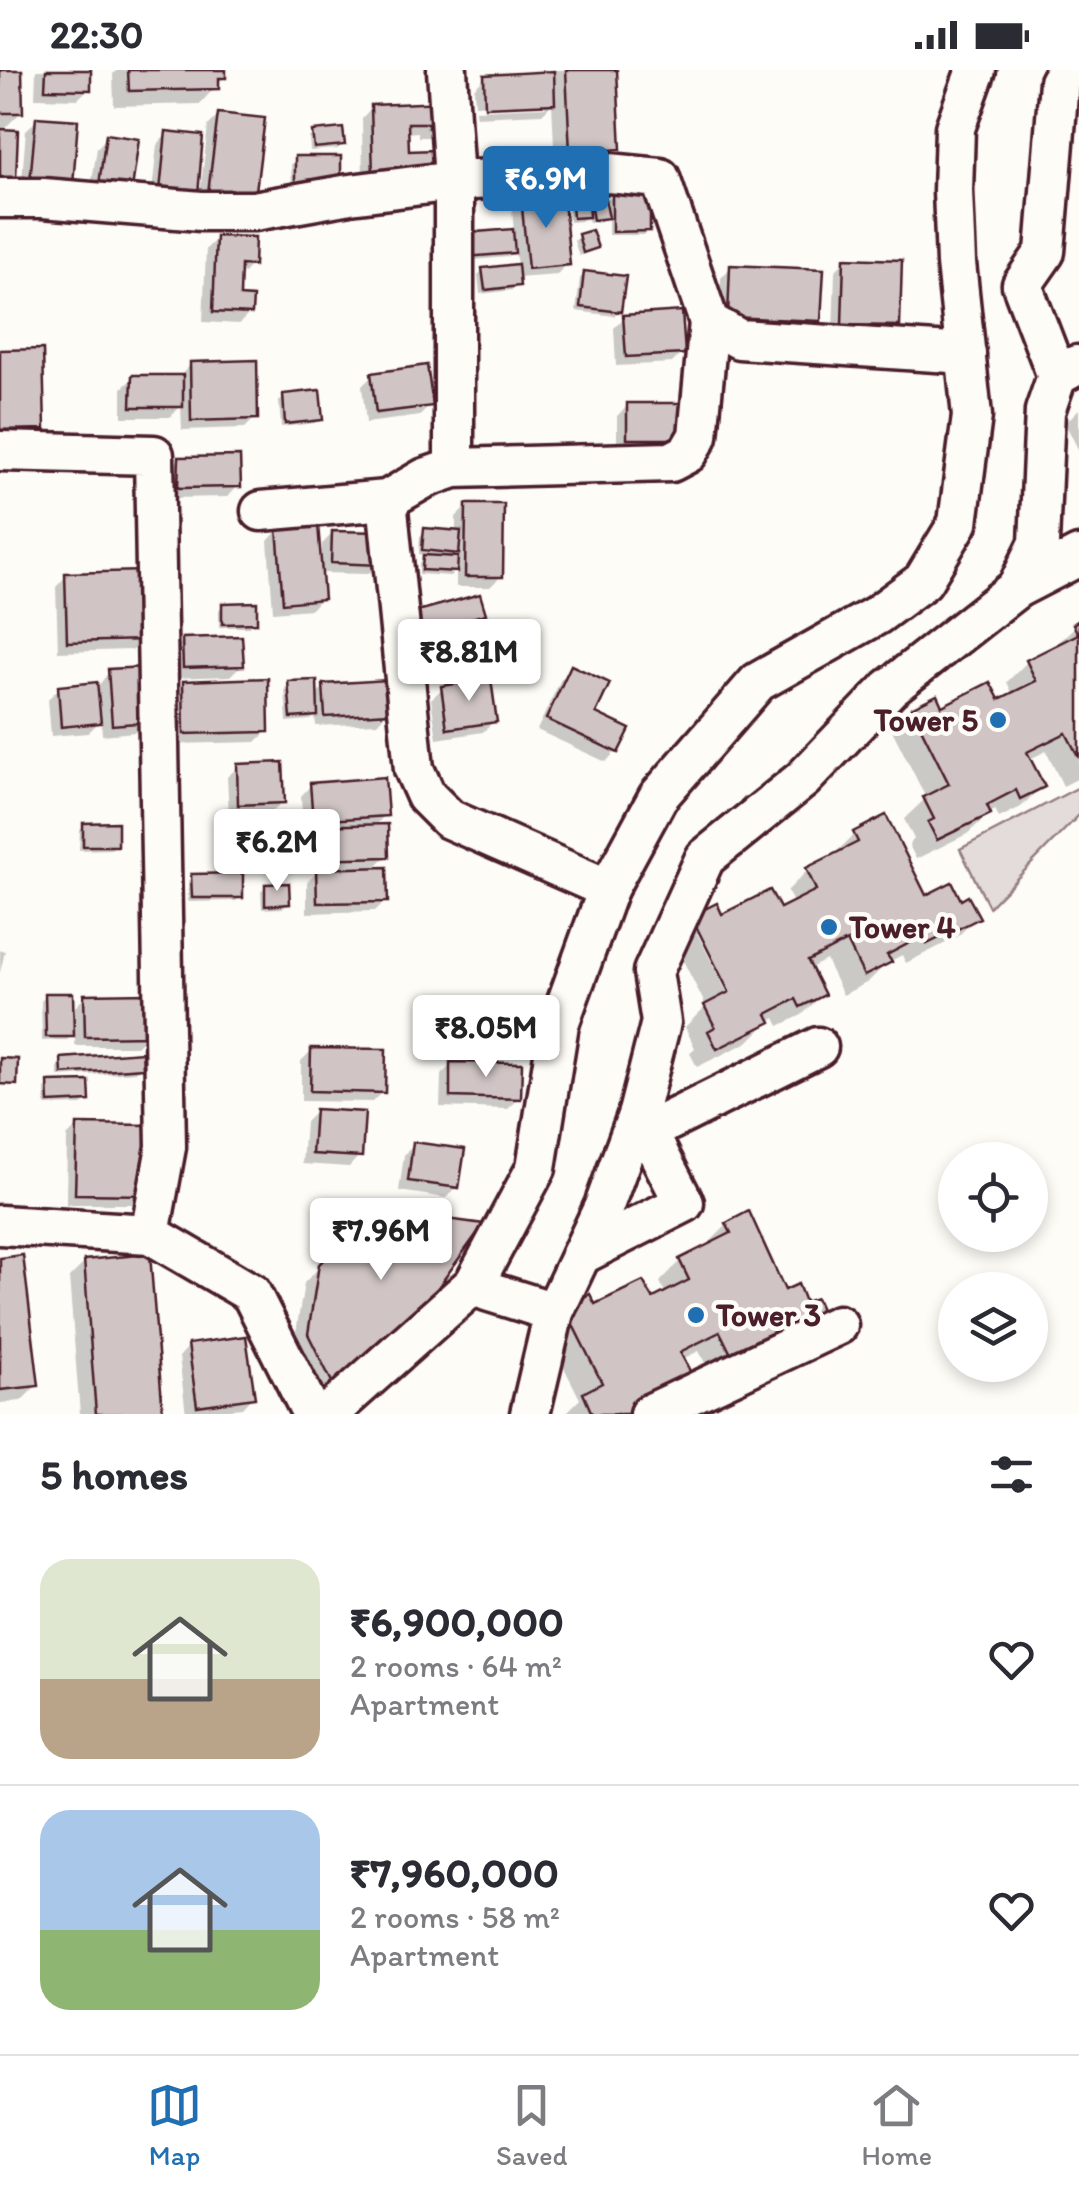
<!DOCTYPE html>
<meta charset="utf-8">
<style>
:root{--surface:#fff;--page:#f2f2f3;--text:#2b2b33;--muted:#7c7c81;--line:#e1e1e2;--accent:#1f6fb2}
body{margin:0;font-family:Itim,sans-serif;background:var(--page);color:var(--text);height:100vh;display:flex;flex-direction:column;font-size:38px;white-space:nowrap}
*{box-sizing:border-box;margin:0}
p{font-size:32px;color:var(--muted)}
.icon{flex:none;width:55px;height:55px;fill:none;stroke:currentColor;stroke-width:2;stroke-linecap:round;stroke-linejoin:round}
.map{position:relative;height:1344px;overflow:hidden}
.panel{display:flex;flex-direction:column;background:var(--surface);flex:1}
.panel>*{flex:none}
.controls{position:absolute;left:938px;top:1072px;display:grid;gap:20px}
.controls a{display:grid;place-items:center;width:110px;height:110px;border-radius:50%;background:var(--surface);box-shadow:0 5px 15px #0003;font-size:50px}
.price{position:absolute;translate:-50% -85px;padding:0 22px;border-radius:10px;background:#fff;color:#222;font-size:32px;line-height:65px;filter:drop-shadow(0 2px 5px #0008)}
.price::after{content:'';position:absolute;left:50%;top:60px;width:30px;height:22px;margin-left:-15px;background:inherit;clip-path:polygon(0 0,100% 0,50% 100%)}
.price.active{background:var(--accent);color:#fff}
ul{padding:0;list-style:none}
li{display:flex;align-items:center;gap:30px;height:250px;padding:0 40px}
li+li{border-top:2px solid var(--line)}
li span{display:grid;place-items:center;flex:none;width:280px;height:200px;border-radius:30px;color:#555}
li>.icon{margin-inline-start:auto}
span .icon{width:120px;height:120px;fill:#fffc;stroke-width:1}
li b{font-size:42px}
h2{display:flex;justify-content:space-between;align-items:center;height:120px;padding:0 40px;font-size:42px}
.status{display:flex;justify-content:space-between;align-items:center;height:70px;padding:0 50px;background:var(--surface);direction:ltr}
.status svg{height:28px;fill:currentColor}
.dock{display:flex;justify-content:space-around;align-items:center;height:140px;border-top:2px solid var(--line);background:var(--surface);font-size:28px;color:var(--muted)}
.dock a{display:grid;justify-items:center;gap:5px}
.dock .active{color:var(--accent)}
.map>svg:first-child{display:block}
.green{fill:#e3dcda;stroke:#967e82;stroke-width:2.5}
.shadow{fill:#0003;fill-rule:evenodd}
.building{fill:#d0c5c4;stroke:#4a1f2b;stroke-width:2.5}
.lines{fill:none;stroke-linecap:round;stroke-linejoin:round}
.street-casing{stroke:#4a1f2b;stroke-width:45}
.street{stroke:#fdfcf7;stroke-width:38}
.poi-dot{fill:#1f6fb2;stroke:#fdfcf7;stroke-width:4}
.labels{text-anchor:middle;stroke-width:9;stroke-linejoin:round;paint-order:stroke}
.poi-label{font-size:32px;font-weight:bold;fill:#4a1f2b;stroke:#fdfcf7;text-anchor:start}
</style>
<div class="status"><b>22:30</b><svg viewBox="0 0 49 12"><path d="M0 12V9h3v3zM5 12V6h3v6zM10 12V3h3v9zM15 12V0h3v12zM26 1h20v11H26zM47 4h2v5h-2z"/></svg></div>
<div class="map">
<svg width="1079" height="1344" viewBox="0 0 1079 1344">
<rect width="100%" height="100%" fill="#fdfcf7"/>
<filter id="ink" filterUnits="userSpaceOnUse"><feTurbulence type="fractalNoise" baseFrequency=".01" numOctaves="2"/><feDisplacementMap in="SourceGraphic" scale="20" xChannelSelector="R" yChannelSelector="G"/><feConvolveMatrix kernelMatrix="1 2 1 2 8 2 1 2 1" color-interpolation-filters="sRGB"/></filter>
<g filter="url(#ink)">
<!-- green -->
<path class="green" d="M1079,717V745L989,837L960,779Z"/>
<!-- shadow -->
<g class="shadow">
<path d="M0,0H20L21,42L1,62L14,109L0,119Z"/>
<path d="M36,0H89L88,19L78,29L35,28Z"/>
<path d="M117,0H224V7L200,34L114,36L113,4Z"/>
<path d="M550,0H614L618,78L602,94L555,97L552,34L542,44L476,47L475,40L545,37V32L475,35L474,18L485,7L550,4Z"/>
<path d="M442,34L433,67H418V62L406,63L407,83H429L434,78H444L363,116L362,48L372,37Z"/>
<path d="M219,45L253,127L199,133L208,56Z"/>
<path d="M37,50L75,53L21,122L26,60Z"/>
<path d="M313,63L342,74L338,79L310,81L309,68Z"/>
<path d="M167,64L197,122L151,131L157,75Z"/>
<path d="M107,67L124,115L92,111L97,78Z"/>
<path d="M296,89L339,112L292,117L291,94Z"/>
<path d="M572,122L585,128L589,124L608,145L601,151L589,153L587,145L581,151L569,152L567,126Z"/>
<path d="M613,125L648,160L643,165H608V130Z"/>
<path d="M522,129L567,194L557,205L517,208V215L513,220L480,224L478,205L483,200L517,196L515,180L508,187L462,191L465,166L514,161L512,140Z"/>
<path d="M579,166L595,178L590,182L579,186L574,171Z"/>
<path d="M217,168L251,195L241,206L238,205L237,228L250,243L239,254L203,252L206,179Z"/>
<path d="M845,191L898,255L887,266L833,265L835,201Z"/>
<path d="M731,197L819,250L808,261L719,257L721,208Z"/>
<path d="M585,204L619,241L614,246L576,241L580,208Z"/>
<path d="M625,247L682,283L672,293L616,296L614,258Z"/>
<path d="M0,283L42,358L32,369L0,370Z"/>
<path d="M191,294L255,348L245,358L182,360L181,336L170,347H122V318L133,308L181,305Z"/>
<path d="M372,306L430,335L420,346L366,353L362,316Z"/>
<path d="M284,327L320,349L315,353L281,357L279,331Z"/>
<path d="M628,335L689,368L678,378H617V346Z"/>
<path d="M1079,339V381L1065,353Z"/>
<path d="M180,389L238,416L228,427L169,428V400Z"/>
<path d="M467,436L501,506L490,517H456V500L450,506L419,504V493L427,485L419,484L420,466L425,461L456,463V447Z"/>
<path d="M278,460L318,486H322V474L333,463L379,494L368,504L320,503L321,528L311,539L273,542L268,471Z"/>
<path d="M66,506L143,569L133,580L58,582L56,517Z"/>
<path d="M223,535L254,552L249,557H219V540Z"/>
<path d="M483,544L478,548L415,566L410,549Z"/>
<path d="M1079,553V708L1063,716L1046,681L1028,690L1042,716L1021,737L999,748L995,739L967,764L916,789L909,775L914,769L904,749L926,728L892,660L912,640L998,632L1013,625L1007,612L1027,592L1055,578L1054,576Z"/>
<path d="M183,571L241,595L230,606L173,608L172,581Z"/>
<path d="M421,574L497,585L486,596L417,612L411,584Z"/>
<path d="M572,598L593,645L616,681L606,692L537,660L561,609Z"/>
<path d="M109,602L146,652L135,662L102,665L101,650L88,663L51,666L48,629L59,618L99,615Z"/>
<path d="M184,613L267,661L256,672L174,674V624Z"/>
<path d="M290,614L315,626L324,617L387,642L377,653L316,656L315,646L311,650L287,652L285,618Z"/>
<path d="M442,619L494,651L483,662L437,669L431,629Z"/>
<path d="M238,697L282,732L271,743L229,745L227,707Z"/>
<path d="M311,715L385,745L374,757L386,786L372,800L385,831L375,841L307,843V812L320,798H302V769L311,760L303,761L301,726Z"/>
<path d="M84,755L116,775L111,779L79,780L80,760Z"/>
<path d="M855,764L925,828L960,833L976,848L956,868L906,893L902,885L887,893L868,912L843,925L826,890L809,899L822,925L802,945L779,956L775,948L768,952L748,972L697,997L690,983L695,978L685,957L706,936L672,869L692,848L779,841L794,834L787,821L807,801L834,784ZM697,863H702L737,932L733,934Z"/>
<path d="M192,807L241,827L236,831L188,832V811Z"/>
<path d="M266,817L288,833L283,838L262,839L261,821Z"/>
<path d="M0,880L5,881L0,903Z"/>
<path d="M46,926L71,941L85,927L147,965L136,976H75V963L67,970L42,971L41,931Z"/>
<path d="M312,980L382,1022L372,1032L301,1031V991Z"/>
<path d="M63,990L140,997L136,1002L58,1007V995Z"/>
<path d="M451,995L519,1028L508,1039L440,1037L441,1005Z"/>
<path d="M49,1015L87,1030L82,1035L45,1036V1019Z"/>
<path d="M316,1041L359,1086L349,1097L302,1094L305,1052Z"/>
<path d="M78,1056L145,1124L135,1134H66L67,1067Z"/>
<path d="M414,1074L457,1117L446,1128L399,1121L404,1085Z"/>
<path d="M748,1145L761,1283L716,1315L699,1281L682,1289L639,1344H565L580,1329L545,1260L594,1238L652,1232L666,1224L660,1212L680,1191L707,1175L727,1155Z"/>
<path d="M350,1166L404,1254L317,1327L293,1281L304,1213Z"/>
<path d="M0,1190L37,1315L21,1331L0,1333Z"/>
<path d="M85,1192L161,1344H80L69,1208Z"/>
<path d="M189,1276L252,1327L242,1338L186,1344L179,1287Z"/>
</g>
<!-- building -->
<g class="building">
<path d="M0,0H22L23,43H0Z"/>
<path d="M46,0H91V20L45,19Z"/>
<path d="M128,0H226V8H219V19L129,21Z"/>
<path d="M566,0H617L621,79L570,83Z"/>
<path d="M554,1L555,34L485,37L484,5Z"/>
<path d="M445,32L446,57L428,58V53H408L409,81L433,80V76L446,75L447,105L373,107L371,35Z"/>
<path d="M218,43L265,48L255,129L208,123Z"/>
<path d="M36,47L78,50L73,116L30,112Z"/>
<path d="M343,58L345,75L314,78L312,61Z"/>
<path d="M0,59L18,60L16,110L0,109Z"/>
<path d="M166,61L203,65L198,125L160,121Z"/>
<path d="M106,64L139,69L132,119L99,115Z"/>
<path d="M295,86H341V113L295,114Z"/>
<path d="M587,118L589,147L573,148L571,119Z"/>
<path d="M603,119L609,148L593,150L588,122Z"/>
<path d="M563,122L570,195L528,199L521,127Z"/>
<path d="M650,122V161L612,162V123Z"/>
<path d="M513,159L515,183L466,187L464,163Z"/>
<path d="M592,160L598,178L583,183L578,164Z"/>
<path d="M216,166L255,167L254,196L241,195L240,226L253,227L252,244L213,242Z"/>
<path d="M844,188L902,190L900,256L842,255Z"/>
<path d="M518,194L520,216L485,220L482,198Z"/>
<path d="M730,195L824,199L821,251L728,247Z"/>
<path d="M584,201L626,206L621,242L580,237Z"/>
<path d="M682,241L685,284L626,287L623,245Z"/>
<path d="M43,279L45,359L0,360V280Z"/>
<path d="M257,290L258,349L191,351L190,292Z"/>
<path d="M427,295L433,336L376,343L371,303Z"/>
<path d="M132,305H183V337H131Z"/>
<path d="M320,320L323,350L285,354L283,324Z"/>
<rect x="627" y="333" width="65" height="36"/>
<path d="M240,386L241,417L178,418L179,387Z"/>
<path d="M466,434H504L503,507H465Z"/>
<path d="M318,454L324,529L283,533L277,458Z"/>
<path d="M424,458L461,461L459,484L422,480Z"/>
<path d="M332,461L382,462L381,495L331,493Z"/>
<path d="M423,485L458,487L457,502L422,500Z"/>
<path d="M144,501L146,570L67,572L65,503Z"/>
<path d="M480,524L486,544L419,563L414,542Z"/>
<path d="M257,532V553L222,554V533Z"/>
<path d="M1079,550V688L1066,663L1027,682L1045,717L1020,729L1016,720L987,735L991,744L937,770L928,752L934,749L923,727L949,714L911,638L937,625L942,636L990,612L999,629L1036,611L1026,590L1078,564L1073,554Z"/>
<path d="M492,555L499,586L427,602L420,572Z"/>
<path d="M242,566L244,596L183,598L182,568Z"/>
<path d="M571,595L610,613L596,643L630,659L618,683L546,649Z"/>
<path d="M145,597L149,652L112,655L108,599Z"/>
<path d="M268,608L269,662L184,664L183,611Z"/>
<path d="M491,609L497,652L447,659L441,616Z"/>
<path d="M317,610L318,646L291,648L288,611Z"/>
<path d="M388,610L390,643L325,647L323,614Z"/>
<path d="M97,612L101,653L61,657L58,616Z"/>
<path d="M283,692L285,733L238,735L237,694Z"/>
<path d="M385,707L388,746L313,751L310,713Z"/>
<path d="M886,745L926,825L952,812L961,830L968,826L980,848L927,874L923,866L887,885L892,892L864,906L847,871L808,891L825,925L800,937L796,929L767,944L771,952L717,979L708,961L715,957L704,935L729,922L691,846L717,833L722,844L770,820L780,838L816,820L806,798L858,772L853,762Z"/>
<path d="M118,752V776H83V753Z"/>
<path d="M388,754L389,787L312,789L311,756Z"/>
<path d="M387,797L388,832L317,833L316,799Z"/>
<path d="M243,803V828H192L191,804Z"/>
<path d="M289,813L290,834L265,836V814Z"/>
<path d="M45,923H73L74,967H46Z"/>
<path d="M149,923L150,966L85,967L84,924Z"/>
<path d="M311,978L386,979L385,1023L310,1021Z"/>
<path d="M142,982L143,998L62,1004L61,988Z"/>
<path d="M0,988L18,989L17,1015L0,1014Z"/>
<path d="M450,992L522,993L521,1029L450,1027Z"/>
<path d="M89,1011L90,1031L49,1033L48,1012Z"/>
<path d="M315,1039L365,1042L362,1087L312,1084Z"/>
<path d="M77,1054L149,1055L148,1125L75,1124Z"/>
<path d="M413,1072L465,1079L459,1118L408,1111Z"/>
<path d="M749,1141L785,1220L798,1214L805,1232L816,1228L827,1253L737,1296L720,1262L680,1282L698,1316L642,1344H592L583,1323L602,1313L564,1237L590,1224L595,1234L643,1211L653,1228L689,1210L679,1189L731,1163L726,1153Z"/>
<path d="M395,1142L484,1154L423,1238L333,1314L308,1264L319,1194L349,1164Z"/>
<path d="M150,1184L163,1344H96L84,1190Z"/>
<path d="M23,1185L39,1316L0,1320V1188Z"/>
<path d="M246,1266L255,1328L197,1336L188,1274Z"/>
</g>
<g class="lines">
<defs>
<g id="street">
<path d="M447,0L454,111L609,103L660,108L709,252L739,269L966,284"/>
<path d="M0,128H43L201,141H254L350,124L454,111V398"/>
<path d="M1057,306L1022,215L1045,182L1059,12L1067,0"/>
<path d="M0,381L154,385L166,1077L150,1164"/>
<path d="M387,430L414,699L426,726L449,749L608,819"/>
<path d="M261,441L387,430L425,408L454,398L671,392L688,383L698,366L709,252"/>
<path d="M1017,518L1039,473L1045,341L1057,306L1077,295"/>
<path d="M647,1062L818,977"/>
<path d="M0,1155L150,1164L251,1223L312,1344"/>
<path d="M581,1185L684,1133L638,1043"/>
<path d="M474,1214L487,1221L554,1242L530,1344"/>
<path d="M554,1242L604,1136L638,1043L661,952L653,902L705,788L803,709L890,618L1017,518L1079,486"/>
<path d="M328,1344L474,1214L536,1098L559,954L608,819L658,727L758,612L877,545L923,511L958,453L972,346L956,193L953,121L955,58L976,0"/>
<path d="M649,1344L838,1255"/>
</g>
</defs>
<!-- street casing -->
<use href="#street" class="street-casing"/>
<!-- street -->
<use href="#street" class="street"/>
</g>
</g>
<!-- markers -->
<g class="poi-dot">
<circle cx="998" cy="650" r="10"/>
<circle cx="829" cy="857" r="10"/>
<circle cx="696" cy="1245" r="10"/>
</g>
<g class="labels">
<!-- poi labels -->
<g class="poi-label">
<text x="978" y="661" text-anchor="end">Tower 5</text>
<text x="849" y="868">Tower 4</text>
<text x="716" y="1256">Tower 3</text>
</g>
</g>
</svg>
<div class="controls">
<a><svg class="icon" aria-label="locate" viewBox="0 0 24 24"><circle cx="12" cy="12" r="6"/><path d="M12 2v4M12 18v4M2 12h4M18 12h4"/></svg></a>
<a><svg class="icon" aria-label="layers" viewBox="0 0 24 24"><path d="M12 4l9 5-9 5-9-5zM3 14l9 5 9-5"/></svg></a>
</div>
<b class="price active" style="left:546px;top:161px">₹6.9M</b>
<b class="price" style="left:469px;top:634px">₹8.81M</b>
<b class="price" style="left:277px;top:824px">₹6.2M</b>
<b class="price" style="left:486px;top:1010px">₹8.05M</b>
<b class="price" style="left:381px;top:1213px">₹7.96M</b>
</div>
<section class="panel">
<h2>5 homes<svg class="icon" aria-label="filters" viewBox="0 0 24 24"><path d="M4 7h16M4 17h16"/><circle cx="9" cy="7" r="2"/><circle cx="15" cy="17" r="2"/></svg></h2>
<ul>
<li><span style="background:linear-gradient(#dfe7d0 60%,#b9a48a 0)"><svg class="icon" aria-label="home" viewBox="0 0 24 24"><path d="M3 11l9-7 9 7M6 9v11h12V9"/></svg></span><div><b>₹6,900,000</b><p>2 rooms · 64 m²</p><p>Apartment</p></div><svg class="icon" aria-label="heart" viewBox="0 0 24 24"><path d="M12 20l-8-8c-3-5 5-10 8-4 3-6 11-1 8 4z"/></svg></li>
<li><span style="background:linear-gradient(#a9c7e8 60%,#8fb573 0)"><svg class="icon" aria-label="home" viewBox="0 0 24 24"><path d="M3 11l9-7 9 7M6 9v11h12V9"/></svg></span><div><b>₹7,960,000</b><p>2 rooms · 58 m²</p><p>Apartment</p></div><svg class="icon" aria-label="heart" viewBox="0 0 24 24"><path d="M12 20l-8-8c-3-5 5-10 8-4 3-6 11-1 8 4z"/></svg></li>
</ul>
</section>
<nav class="dock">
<a class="active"><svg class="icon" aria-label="map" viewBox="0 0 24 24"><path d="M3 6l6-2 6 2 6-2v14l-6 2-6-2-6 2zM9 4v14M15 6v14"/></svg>Map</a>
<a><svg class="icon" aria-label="saved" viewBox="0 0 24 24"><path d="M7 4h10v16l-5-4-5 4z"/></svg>Saved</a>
<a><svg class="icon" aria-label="home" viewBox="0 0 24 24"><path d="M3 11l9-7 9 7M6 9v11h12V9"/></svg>Home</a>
</nav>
